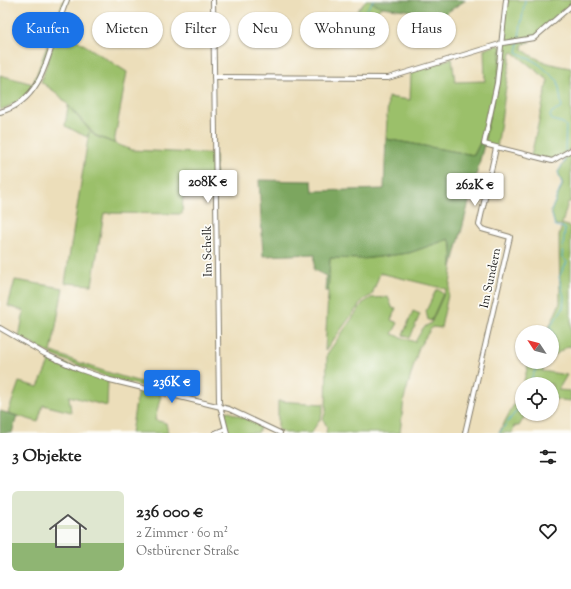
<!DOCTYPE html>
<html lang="de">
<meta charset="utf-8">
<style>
:root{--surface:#fff;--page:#f2f2f2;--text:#222;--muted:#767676;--accent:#1a73e8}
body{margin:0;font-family:"Sorts Mill Goudy",serif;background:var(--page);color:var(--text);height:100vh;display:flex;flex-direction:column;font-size:15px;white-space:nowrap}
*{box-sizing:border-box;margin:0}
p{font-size:13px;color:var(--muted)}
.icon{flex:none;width:22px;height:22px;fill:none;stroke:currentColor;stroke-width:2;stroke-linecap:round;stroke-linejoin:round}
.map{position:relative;height:433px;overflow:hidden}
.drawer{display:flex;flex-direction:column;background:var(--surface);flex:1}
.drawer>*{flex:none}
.guide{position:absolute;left:12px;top:12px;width:547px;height:36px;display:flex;gap:8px}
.needle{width:26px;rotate:306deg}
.tools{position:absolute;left:515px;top:325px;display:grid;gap:8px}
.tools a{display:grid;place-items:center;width:44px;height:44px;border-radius:50%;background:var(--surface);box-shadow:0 1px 3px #0004;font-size:20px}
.price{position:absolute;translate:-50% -34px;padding:0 9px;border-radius:4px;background:#fff;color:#222;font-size:13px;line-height:26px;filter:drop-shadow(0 1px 2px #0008)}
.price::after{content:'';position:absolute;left:50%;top:24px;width:12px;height:9px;margin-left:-6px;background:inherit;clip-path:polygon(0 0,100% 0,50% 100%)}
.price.current{background:var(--accent);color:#fff}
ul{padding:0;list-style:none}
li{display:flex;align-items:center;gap:12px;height:100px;padding:0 12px}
li span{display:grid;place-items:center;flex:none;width:112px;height:80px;border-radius:6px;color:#555}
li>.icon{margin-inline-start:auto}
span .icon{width:48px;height:48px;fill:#fffc;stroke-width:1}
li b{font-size:17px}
h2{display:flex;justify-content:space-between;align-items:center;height:48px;padding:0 12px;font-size:17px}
.chip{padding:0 14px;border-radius:18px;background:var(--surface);box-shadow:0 1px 3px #0004;font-size:14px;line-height:36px}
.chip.current{background:var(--accent);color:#fff}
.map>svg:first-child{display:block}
.green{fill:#9bc06b;stroke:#5c6e44}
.forest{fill:#7ca65f;stroke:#4c613e}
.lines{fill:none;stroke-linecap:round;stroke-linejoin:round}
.stream{stroke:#4caaca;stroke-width:1}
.minor-casing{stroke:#847d6b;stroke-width:6}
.minor{stroke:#fff;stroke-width:4}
.labels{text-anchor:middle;stroke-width:3.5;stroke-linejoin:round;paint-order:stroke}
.street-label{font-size:12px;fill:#1c1c1c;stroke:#fdfcf7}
</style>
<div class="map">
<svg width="571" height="433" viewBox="0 0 571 433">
<rect width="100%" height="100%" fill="#fdfcf7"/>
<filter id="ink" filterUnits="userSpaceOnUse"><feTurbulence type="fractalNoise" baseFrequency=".025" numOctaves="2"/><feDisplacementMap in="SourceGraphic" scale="8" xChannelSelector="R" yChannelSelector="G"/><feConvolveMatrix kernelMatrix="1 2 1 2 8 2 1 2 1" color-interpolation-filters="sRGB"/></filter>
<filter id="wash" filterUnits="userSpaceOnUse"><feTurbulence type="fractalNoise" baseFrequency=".012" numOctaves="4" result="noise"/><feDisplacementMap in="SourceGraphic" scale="16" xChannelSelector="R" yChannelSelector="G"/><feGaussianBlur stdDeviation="0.9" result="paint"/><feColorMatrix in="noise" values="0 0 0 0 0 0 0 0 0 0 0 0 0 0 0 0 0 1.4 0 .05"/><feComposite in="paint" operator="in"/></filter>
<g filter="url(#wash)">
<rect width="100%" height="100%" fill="#ecdeba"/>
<!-- green -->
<g class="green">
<path d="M64,0H66L37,82C27,96 16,104 0,110V75L33,84Z"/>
<path d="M366,0H373L372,2L382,7L338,38L332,40L319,29L356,12Z"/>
<path d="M507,0H571V5L534,37L503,42Z"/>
<path d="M58,28L127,72L114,143L95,135L58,94L41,82Z"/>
<path d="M529,40L530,42L523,44L522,49C537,61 552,65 571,68V149L552,160L531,156L548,80L513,52L511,53L497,148L484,144L503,43Z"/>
<path d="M498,45L501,47L497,83L483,141H481L474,155L386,139L388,97L410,100L411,72L452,58L455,82L485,81L484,49Z"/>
<path d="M68,106L95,136L132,150L215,154L216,196L183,197L182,214L104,213L92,285L65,283L89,132L87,137L65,126Z"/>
<path d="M571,151V202H568L562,224L571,227V347L568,346L552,357V332H547L560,303L559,236L562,225H555L551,211L563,184L558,172L565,162V155Z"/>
<path d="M449,239C459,260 445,305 441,328L432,327L419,347L404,399L400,433H326L327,427L323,419L326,411L327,354L363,303L371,298L388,297L393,309L396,308L391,320L398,323L392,334L415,342L423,328L431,323L446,289L380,273L372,295L363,300L325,351L330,258L363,259L409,253Z"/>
<path d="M15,280L63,288L51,353H49L19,337L24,311L8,306Z"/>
<path d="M436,290H439L443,294L431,321L428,320L426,311Z"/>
<path d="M413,311L420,314L410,338L403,335Z"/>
<path d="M53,352C93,369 132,381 175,390L174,394L110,378L52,355Z"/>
<path d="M51,358L108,381L107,406L69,396L71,412L43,405L38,422L8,413L19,382L38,387Z"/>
<path d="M529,362H547L542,371L567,375L558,390L571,391V401L552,399V384H523Z"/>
<path d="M522,388V414H526L519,426H514L512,433H499Z"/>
<path d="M138,389L161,395L155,420L166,423L168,433H131Z"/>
<path d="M278,401L324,404L321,418L311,433H285L278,430Z"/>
<path d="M227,411L261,425L258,433H227L223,416Z"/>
</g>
<!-- forest -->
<g class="forest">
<path d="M373,0H466L443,15L382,7L371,2Z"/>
<path d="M386,139L474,155L481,141H483L484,145L452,267V246L449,239L409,253L363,259L330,258L328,291H325L326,276L314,270L315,254L263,256L259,180L312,181L313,191L384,189Z"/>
<path d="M0,411L17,416L12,433H0Z"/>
</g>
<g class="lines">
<!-- stream -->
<g class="stream">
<path d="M323,30C328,29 360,14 365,11C368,8 371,4 373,0"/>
<path d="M519,37L525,0"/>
<path d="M519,42L517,52L539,64L558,81L562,108L552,112L550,116L552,120L563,123L566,126L565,151"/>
<path d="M552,344L555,336L550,327L563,308L564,297L559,277L567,262L562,257L565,228L555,226L551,211L562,184L558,172L564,162L565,156"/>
<path d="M529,384L539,362"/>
<path d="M499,433L518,409L522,400"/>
</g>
</g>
</g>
<g filter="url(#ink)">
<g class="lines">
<defs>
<g id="minor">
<path d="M213,0L219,402L227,433"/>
<path d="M506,0L497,83L484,144L552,161L571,150"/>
<path d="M214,77L388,78L503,43L534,38L571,6"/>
<path d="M0,112C50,99 49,38 67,0"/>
<path d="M0,328L45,354L78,369L110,380L229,409L280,433"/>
<path d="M215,433L225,429"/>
<path d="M465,433L510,237L482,229L479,225L496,148"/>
</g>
</defs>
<!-- minor casing -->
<use href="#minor" class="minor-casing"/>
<!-- minor -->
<use href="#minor" class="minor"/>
</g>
</g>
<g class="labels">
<!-- street labels -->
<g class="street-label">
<text transform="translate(207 251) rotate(-91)" y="4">Im Schelk</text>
<text transform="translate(490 278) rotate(-78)" y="4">Im Sundern</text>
</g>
</g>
</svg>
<div class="tools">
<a><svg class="needle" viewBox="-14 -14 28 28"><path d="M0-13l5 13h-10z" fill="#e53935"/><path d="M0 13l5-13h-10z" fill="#767676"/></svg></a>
<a><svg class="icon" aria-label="locate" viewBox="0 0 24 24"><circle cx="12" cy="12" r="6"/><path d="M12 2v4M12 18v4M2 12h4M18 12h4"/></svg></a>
</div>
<b class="price" style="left:208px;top:204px">208K €</b>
<b class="price" style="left:475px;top:207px">262K €</b>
<b class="price current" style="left:172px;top:404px">236K €</b>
<div class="guide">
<a class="chip current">Kaufen</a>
<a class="chip">Mieten</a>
<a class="chip">Filter</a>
<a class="chip">Neu</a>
<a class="chip">Wohnung</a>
<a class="chip">Haus</a>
</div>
</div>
<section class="drawer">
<h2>3 Objekte<svg class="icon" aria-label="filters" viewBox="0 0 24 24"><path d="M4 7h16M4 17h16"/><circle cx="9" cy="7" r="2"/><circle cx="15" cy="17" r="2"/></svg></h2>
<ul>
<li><span style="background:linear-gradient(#dfe7d0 65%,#8fb573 0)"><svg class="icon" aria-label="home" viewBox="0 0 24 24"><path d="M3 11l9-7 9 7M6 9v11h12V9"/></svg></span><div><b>236 000 €</b><p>2 Zimmer · 60 m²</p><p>Ostbürener Straße</p></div><svg class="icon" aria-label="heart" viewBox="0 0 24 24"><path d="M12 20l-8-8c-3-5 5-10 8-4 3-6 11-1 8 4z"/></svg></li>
</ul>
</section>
